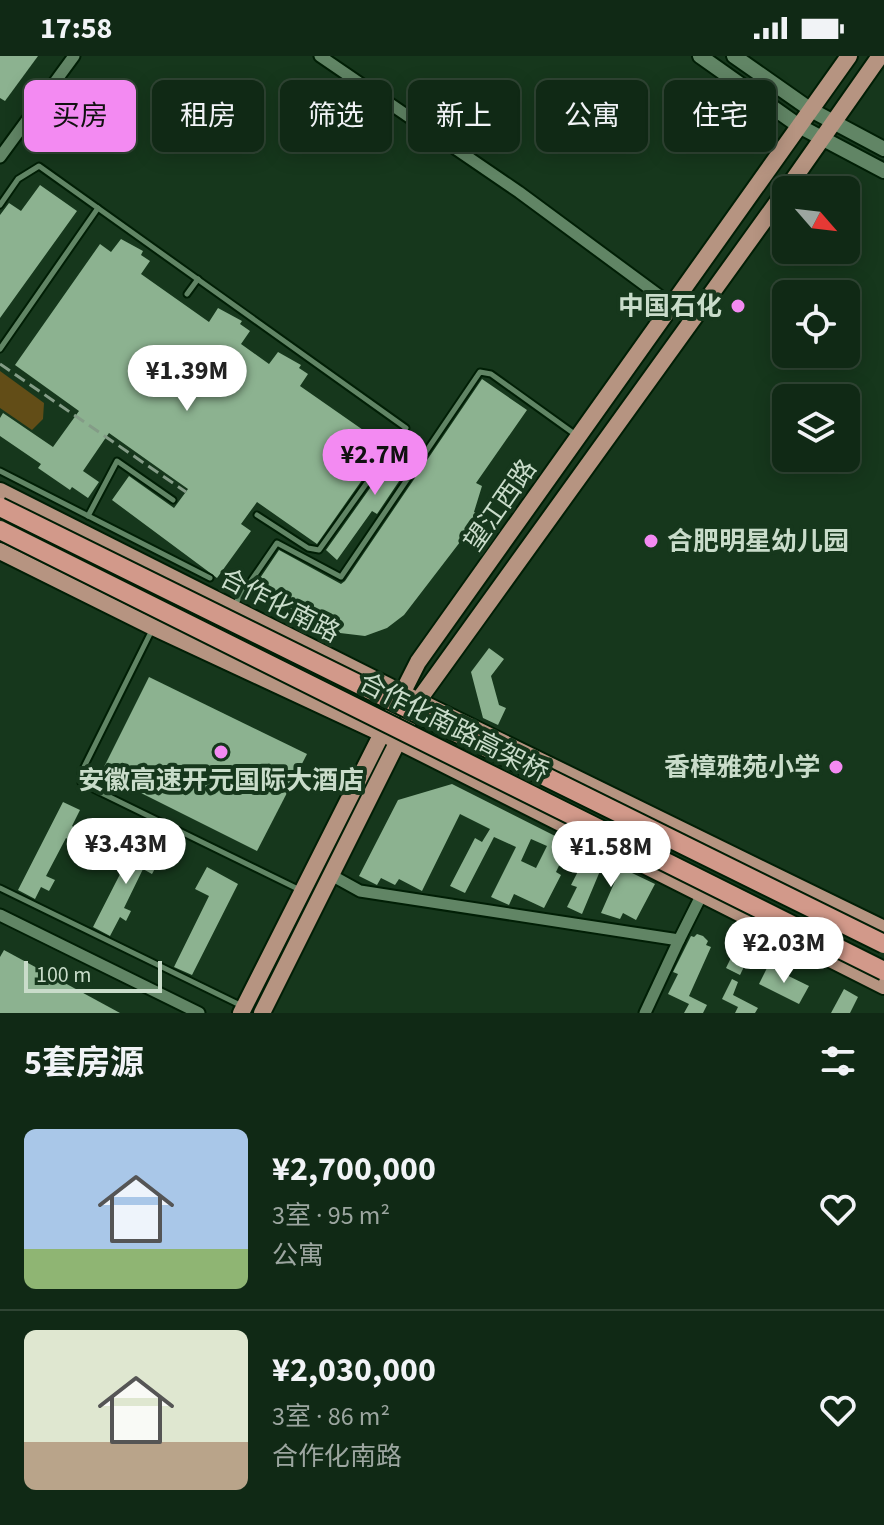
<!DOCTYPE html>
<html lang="zh">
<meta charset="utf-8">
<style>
:root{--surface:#102915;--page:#1e3522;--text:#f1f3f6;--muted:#9ca6a0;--line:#304534;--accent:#f38af2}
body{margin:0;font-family:"Source Sans 3","Noto Sans SC",sans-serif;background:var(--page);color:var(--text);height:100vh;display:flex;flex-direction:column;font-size:30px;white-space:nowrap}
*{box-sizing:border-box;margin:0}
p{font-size:26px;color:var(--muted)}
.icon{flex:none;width:44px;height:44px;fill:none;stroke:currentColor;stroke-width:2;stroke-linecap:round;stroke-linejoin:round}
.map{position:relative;height:957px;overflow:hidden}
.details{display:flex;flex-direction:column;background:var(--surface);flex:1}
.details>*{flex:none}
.top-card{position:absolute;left:24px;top:24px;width:836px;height:72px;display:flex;gap:16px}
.needle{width:52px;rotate:118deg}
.tools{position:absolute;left:772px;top:120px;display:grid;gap:16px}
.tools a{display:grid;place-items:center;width:88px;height:88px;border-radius:12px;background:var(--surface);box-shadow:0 4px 20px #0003,0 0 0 2px var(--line);font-size:40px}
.scale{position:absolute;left:24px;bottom:20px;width:138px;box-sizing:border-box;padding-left:8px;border:4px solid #c9dcca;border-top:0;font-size:22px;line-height:28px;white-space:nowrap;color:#c9dcca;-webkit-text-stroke:6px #16371c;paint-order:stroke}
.price{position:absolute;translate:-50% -68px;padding:0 18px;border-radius:28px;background:#fff;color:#222;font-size:26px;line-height:52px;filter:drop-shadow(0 2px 4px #0008)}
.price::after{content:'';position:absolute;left:50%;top:48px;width:24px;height:18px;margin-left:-12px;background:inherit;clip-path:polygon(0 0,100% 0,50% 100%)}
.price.active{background:var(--accent);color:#111}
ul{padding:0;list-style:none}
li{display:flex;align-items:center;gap:24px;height:200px;padding:0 24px}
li+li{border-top:2px solid var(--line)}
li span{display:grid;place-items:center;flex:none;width:224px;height:160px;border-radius:12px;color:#555}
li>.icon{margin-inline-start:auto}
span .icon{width:96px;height:96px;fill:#fffc;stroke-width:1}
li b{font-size:34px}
h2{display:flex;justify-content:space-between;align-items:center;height:96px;padding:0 24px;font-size:34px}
.pill{padding:0 28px;border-radius:12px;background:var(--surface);box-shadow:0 4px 20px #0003,0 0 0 2px var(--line);font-size:28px;line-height:72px}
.pill.active{background:var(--accent);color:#111}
.status{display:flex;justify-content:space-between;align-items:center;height:56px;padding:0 40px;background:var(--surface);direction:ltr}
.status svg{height:22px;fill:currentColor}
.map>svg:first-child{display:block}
.green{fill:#624d17}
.building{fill:#8cb290;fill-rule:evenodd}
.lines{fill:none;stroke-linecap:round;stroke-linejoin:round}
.service-casing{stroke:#001e05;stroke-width:9}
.minor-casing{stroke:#001e05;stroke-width:15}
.tertiary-casing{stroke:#001e05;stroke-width:18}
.primary-casing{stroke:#001e05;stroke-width:20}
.service{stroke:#618565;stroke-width:5}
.minor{stroke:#618565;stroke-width:11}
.tertiary{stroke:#618565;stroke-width:14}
.primary{stroke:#b69481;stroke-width:16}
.rail{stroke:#849c87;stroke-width:3;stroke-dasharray:12 6;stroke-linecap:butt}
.trunk-bridge-casing{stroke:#001e05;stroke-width:22;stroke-linecap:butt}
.trunk-bridge{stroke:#d2998a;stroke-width:18}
.poi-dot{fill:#f38af2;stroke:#16371c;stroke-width:3}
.labels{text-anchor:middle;stroke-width:8;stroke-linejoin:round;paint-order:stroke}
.poi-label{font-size:26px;font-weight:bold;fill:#c9dcca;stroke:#16371c;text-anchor:end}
.street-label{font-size:26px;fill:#c9dcca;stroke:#16371c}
</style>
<div class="status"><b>17:58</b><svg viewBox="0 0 49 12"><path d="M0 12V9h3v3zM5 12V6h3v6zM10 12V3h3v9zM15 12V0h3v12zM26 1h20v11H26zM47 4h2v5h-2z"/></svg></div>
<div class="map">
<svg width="884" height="957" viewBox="0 0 884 957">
<rect width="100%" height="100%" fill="#16371c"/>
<!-- green -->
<path class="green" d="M0,315L44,347L43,363L32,374L0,352Z"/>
<!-- building -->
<g class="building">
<path d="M0,0H38L5,45L0,42Z"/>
<path d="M40,129L77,155L0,262V159L9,147L21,155Z"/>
<path d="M121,183L143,195L141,199L150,205L141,218L209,266L218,252L242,265L240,268L250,275L241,288L269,308L278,296L301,309L299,312L308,318L300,330L386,390L317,488L257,446L241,468L251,475L217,522L112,444L129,420L174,452L188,433L109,377L83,415L99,426L88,442L72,431L70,434L38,412L41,408L0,380V362L3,357L53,391L79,355L15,309L100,188L111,196Z"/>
<path d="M482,323L527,354L476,427L482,430L474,456L480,460L404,559L387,572L365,580L340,577L252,534L279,494L341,528L345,525Z"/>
<path d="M405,383L420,394L377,458L372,455L337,504L326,494Z"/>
<path d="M489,592L504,603L491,620L499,649L506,652L498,669L483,662L471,616Z"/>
<path d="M149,621L307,698L257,795L101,717Z"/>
<path d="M452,728L575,790L569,802L564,799L556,816L561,819L544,852L514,838L509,849L491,841L516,791L494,781L465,837L450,830L475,782L482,786L490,773L460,758L422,835L399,823L395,829L381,822L377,829L359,820L398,744ZM531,783L547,790L536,812L521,805Z"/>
<path d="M63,746L80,754L72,770L79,774L73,786L66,782L46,820L55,824L49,835L41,831L35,843L18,834Z"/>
<path d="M140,779L156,787L149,800L159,805L152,818L143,813L124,852L131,855L126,865L120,861L110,880L93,871Z"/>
<path d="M588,796L655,828L636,864L623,857L620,863L601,857L616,823L600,815L582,858L567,851L577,831L571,829Z"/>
<path d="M207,811L238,828L192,919L174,911L209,840L195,833Z"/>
<path d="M743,877L757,884L740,919L726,912Z"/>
<path d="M697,878L703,880L708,885L706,889L711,891L689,940L707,949L703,957H684L689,948L668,938L678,918L673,916L691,880L694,881Z"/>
<path d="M4,894L120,957H0V901Z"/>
<path d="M768,910L809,930L799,948L759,928Z"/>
<path d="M732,923L738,926L733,939L758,952L755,957H735L738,951L722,943Z"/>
<path d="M844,933L858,941L850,957H831Z"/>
</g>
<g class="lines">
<defs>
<g id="service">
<path d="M0,149L18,123L39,110L406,372L319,494L308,492L257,459"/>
<path d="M187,238L198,223"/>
<path d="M0,293L98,152"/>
<path d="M0,415L210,522"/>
<path d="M88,460L117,405L173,444"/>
<path d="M235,548L277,487L341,521L480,316L491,318L576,379"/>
<path d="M152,574L81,717V727L300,834"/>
<path d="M0,832L240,949"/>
</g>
<g id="minor">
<path d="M320,0L519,136L672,249"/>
<path d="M0,101L74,0"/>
<path d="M331,819L360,835L679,884L702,838"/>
<path d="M0,859L199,957"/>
<path d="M645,957L679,884"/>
</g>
<g id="tertiary">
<path d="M700,0L799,70L884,115"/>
<path d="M734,0L811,54L884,93"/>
</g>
<g id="primary">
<path d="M786,134L880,0"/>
<path d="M0,435L418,645L884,873"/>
<path d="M0,495L153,571L398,685L884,930"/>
<path d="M241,957L418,606L849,0"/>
<path d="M262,957L418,645L786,134"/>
</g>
</defs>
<!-- service casing -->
<use href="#service" class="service-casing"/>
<!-- minor casing -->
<use href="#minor" class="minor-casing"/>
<!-- tertiary casing -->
<use href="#tertiary" class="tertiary-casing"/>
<!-- primary casing -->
<use href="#primary" class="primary-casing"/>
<!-- service -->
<use href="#service" class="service"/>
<!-- minor -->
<use href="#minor" class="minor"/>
<!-- tertiary -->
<use href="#tertiary" class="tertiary"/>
<!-- primary -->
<use href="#primary" class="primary"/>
<!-- rail -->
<path class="rail" d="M0,308L186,436"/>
<defs>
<g id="trunk-bridge">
<path d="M0,451L884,888"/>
<path d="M0,474L884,915"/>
</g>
</defs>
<!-- trunk-bridge casing -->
<use href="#trunk-bridge" class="trunk-bridge-casing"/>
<!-- trunk-bridge -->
<use href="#trunk-bridge" class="trunk-bridge"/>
</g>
<!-- markers -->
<g class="poi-dot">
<circle cx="738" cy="250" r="8"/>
<circle cx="651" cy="485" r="8"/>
<circle cx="221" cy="696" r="8"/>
<circle cx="836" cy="711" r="8"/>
</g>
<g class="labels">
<!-- poi labels -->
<g class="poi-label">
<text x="722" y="259">中国石化</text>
<text x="667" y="494" text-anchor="start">合肥明星幼儿园</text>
<text x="820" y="720">香樟雅苑小学</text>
<text x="221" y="733" text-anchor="middle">安徽高速开元国际大酒店</text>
</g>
<!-- street labels -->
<g class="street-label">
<text transform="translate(500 449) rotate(-55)" y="9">望江西路</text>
<text transform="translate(280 549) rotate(27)" y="9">合作化南路</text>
<text transform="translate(454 671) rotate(27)" y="9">合作化南路高架桥</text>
</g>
</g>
</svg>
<div class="tools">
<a><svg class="needle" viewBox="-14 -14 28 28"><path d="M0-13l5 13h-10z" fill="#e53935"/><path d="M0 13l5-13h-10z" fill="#9ca6a0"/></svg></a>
<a><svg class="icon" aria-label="locate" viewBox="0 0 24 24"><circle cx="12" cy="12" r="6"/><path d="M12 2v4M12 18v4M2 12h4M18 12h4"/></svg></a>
<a><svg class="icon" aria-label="layers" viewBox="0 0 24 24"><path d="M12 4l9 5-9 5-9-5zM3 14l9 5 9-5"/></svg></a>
</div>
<div class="scale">100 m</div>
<b class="price" style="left:187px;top:357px">¥1.39M</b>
<b class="price active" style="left:375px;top:441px">¥2.7M</b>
<b class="price" style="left:126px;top:830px">¥3.43M</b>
<b class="price" style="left:611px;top:833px">¥1.58M</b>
<b class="price" style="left:784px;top:929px">¥2.03M</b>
<div class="top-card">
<a class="pill active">买房</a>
<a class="pill">租房</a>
<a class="pill">筛选</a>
<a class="pill">新上</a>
<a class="pill">公寓</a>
<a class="pill">住宅</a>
</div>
</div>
<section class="details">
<h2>5套房源<svg class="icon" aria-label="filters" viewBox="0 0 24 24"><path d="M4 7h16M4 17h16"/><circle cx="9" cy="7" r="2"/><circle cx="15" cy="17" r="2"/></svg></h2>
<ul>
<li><span style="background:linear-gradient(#a9c7e8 75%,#8fb573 0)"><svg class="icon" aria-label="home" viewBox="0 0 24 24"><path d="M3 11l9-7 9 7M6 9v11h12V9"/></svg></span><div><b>¥2,700,000</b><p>3室 · 95 m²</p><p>公寓</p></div><svg class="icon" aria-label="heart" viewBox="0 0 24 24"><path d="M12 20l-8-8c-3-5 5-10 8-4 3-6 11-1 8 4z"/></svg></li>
<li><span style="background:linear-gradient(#dfe7d0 70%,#b9a48a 0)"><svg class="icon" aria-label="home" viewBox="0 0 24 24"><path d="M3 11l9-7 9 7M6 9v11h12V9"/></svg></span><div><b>¥2,030,000</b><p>3室 · 86 m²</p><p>合作化南路</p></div><svg class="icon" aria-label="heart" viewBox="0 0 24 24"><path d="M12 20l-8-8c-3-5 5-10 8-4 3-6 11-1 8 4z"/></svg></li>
</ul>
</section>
